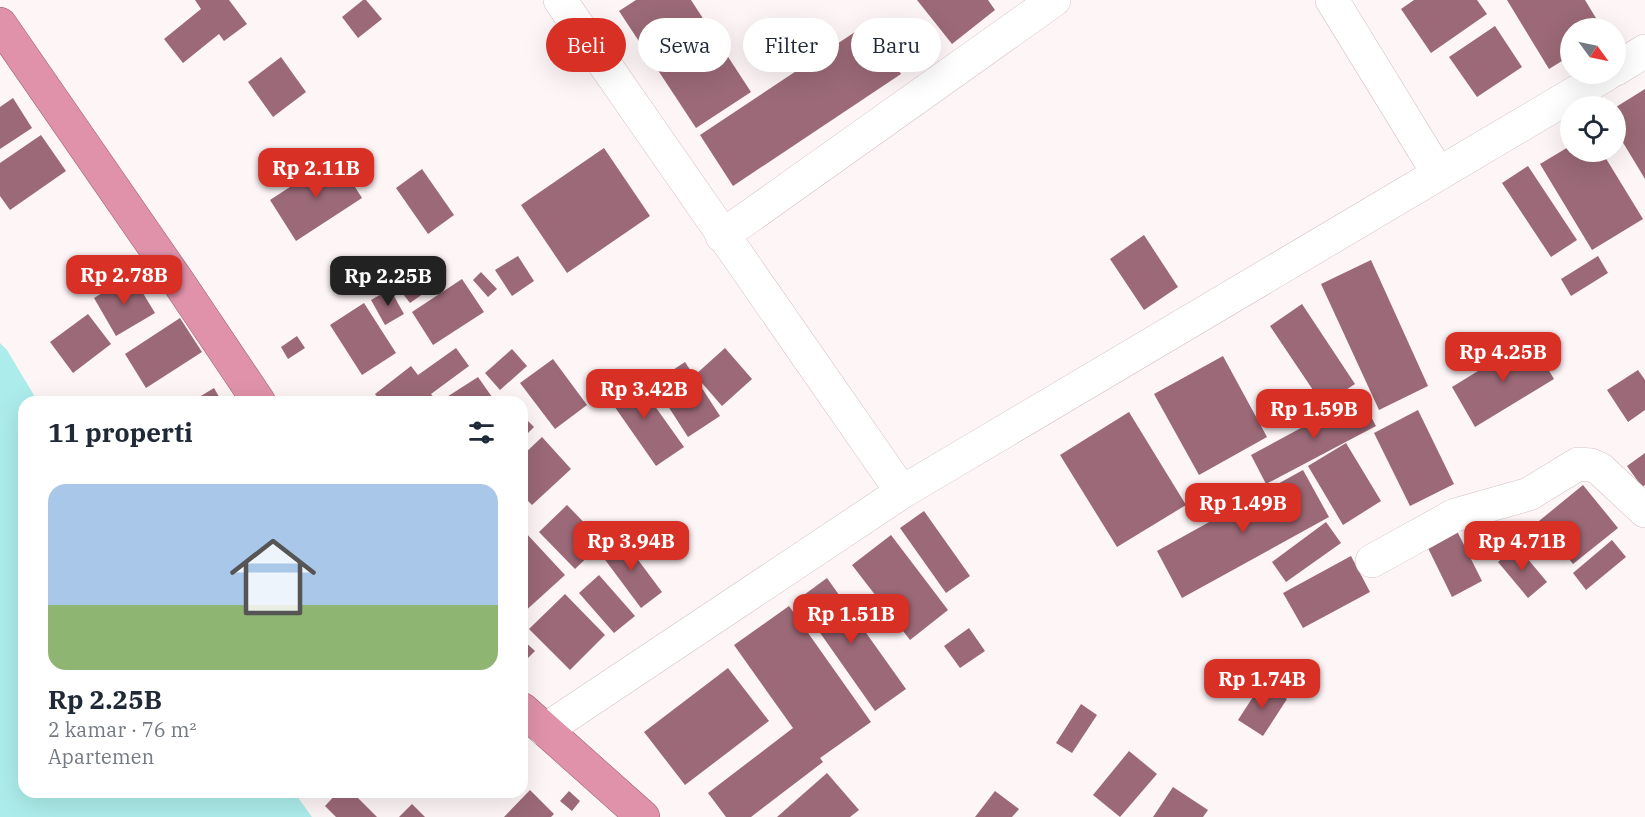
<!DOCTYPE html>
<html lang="id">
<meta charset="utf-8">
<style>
:root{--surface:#fff;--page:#f6f6f7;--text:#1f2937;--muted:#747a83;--accent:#d93025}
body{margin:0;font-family:"IBM Plex Serif",serif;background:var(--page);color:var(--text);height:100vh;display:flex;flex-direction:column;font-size:22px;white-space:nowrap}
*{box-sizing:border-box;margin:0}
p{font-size:20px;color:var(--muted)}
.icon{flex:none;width:33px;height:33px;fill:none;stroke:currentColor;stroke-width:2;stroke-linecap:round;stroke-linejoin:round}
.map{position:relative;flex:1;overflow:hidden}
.drawer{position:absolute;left:18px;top:396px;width:510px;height:402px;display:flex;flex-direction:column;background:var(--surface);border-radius:18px;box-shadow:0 6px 24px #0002}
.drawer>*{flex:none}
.banner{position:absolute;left:546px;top:18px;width:570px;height:54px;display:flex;gap:12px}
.needle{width:39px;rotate:123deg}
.fabs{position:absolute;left:1560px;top:18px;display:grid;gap:12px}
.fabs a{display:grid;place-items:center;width:66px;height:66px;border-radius:50%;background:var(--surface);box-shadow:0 6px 24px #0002;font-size:30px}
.price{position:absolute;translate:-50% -51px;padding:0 14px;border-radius:12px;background:var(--accent);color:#fff;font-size:20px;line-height:39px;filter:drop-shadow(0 2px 3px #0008)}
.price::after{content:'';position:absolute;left:50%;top:36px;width:18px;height:14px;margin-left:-9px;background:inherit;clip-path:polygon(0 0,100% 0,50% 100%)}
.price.on{background:#222;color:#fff}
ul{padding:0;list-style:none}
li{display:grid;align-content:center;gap:12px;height:318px;padding:0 30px}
li span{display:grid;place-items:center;height:186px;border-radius:18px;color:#555}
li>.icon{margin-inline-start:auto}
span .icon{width:108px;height:108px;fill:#fffc;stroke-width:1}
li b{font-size:26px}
h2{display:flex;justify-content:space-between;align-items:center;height:72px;padding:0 30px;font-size:26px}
.chip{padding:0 21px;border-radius:27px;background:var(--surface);box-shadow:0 6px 24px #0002;font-size:21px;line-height:54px}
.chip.on{background:var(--accent);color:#fff}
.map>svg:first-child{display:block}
.water{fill:#acedeb}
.building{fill:#9b6977}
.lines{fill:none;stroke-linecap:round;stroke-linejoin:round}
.minor-casing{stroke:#d5c0c5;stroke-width:34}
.trunk-casing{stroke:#9e5c6f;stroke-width:34}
.minor{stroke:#fff;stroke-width:33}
.trunk{stroke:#e092aa;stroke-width:33}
</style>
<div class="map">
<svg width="1645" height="817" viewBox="0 0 1645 817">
<rect width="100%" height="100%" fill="#fef5f7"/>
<!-- water -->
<path class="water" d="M0,343L7,350L38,402H24V792H294L312,817H0Z"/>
<!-- building -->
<g class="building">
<path d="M195,0H229L247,24L224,41L219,34L183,63L164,39L201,9Z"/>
<path d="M363,0H366L382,19L358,38L342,17Z"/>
<path d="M636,0H691L751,92L696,128L619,11Z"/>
<path d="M917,0H988L995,10L952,44Z"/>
<path d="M1414,0H1477L1487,14L1431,53L1401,9Z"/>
<path d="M1507,0H1585L1602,28H1570V56L1549,69Z"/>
<path d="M867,24L901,74L733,186L700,135Z"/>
<path d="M1495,26L1522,67L1477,97L1449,57Z"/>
<path d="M281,57L306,92L273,117L248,82Z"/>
<path d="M1645,89V179L1616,131V107Z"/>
<path d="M13,98L32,128L0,149V107Z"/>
<path d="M41,135L66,171L10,210L0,196V163Z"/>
<path d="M1570,146V152H1602L1643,219L1592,250L1540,164Z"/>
<path d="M604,148L650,216L567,273L521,205Z"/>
<path d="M336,157L362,198L296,241L270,200Z"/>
<path d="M1528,166L1577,240L1551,257L1502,183Z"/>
<path d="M422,169L454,215L428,234L396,188Z"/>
<path d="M1144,235L1178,287L1144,310L1110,259Z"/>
<path d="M518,256L534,281L512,296L495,270Z"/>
<path d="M1598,256L1608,273L1571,296L1561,279Z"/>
<path d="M1371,260L1428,386L1379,410L1321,284Z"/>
<path d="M418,264L434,286L410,303L393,281Z"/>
<path d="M481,272L497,289L488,297L473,280Z"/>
<path d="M132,275L155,313L116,336L94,298Z"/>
<path d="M462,279L484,312L433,345L412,312Z"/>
<path d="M390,289L404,314L385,325L371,300Z"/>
<path d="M364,303L396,353L362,375L330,325Z"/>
<path d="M1302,304L1355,384L1323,405L1270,326Z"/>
<path d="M88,314L111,344L73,373L50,342Z"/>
<path d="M180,318L202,352L146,388L125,354Z"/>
<path d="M297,336L305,348L288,359L281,347Z"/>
<path d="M1530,339L1554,379L1475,427L1452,387Z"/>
<path d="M456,348L469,366L431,394L437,402H381L375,394L411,366L418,375Z"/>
<path d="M725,348L752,379L722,406L695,375Z"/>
<path d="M512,349L527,366L500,390L485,373Z"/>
<path d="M1223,356L1267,437L1199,475L1154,394Z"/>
<path d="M553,359L587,405L555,429L520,383Z"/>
<path d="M685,362L720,416L688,437L653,383Z"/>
<path d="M1638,370L1645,380V410L1628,422L1607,390Z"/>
<path d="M632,374L684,447L656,466L605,393Z"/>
<path d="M478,377L492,397L485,402H439Z"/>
<path d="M214,388L222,402H191Z"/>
<path d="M1360,396L1376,426L1266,484L1251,455Z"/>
<path d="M1418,410L1454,484L1410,506L1374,433Z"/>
<path d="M1129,412L1186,505L1117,547L1060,455Z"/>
<path d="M522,415L534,427L522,439Z"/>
<path d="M542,437L571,469L532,505L522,495V456Z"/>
<path d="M1346,443L1381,501L1343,525L1308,466Z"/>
<path d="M1645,453V485L1642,487L1627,466Z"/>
<path d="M1303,470L1329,517L1182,598L1157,551Z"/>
<path d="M1583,485L1618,528L1573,564L1539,521Z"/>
<path d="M567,505L603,542L575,569L539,532Z"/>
<path d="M924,511L970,576L946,593L900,528Z"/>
<path d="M1326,522L1341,543L1286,582L1272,562Z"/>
<path d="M1457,531L1482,581L1452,597L1427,546Z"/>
<path d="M525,532L565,575L522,614V535Z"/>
<path d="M891,535L948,610L910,640L852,565Z"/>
<path d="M621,537L662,592L641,608L600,553Z"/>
<path d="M1612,540L1626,557L1586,590L1573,573Z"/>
<path d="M1517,546L1547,582L1528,598L1498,562Z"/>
<path d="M1351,556L1370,592L1303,628L1283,593Z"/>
<path d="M599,575L635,616L614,633L579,593Z"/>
<path d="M827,578L906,689L875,711L797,600Z"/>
<path d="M565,594L605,635L570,670L529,629Z"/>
<path d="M789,606L871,722L820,758L823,762L751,817H726L708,793L793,728L734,645Z"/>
<path d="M969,628L985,651L960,668L944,646Z"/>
<path d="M522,639L535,651L528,658L522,652Z"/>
<path d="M728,668L769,721L685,785L644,732Z"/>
<path d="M1262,683L1287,699L1263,736L1238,720Z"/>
<path d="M1081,704L1097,715L1072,753L1056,743Z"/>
<path d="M1129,751L1157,774L1120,817L1093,795Z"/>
<path d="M827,773L859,810L850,817H777Z"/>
<path d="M1173,787L1208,810L1203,817H1153Z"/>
<path d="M530,790L554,814L551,817H504Z"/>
<path d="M569,791L580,801L572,811L560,801Z"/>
<path d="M995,791L1019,809L1012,817H975Z"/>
<path d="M338,792H352L377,817H336L325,806Z"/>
<path d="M412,804L425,817H399Z"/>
</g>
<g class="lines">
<defs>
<g id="minor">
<path d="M560,0L902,492"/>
<path d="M1332,0L1438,173"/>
<path d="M1616,69L1645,51"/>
<path d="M722,236L1054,0"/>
<path d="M1372,561L1455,515L1529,494L1578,464L1591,465L1600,469L1645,511"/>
<path d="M545,730L902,492L1607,74"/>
</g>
<g id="trunk">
<path d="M0,24L177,280L259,402"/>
<path d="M522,709L643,817"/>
</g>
</defs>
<!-- minor casing -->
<use href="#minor" class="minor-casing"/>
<!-- trunk casing -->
<use href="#trunk" class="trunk-casing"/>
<!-- minor -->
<use href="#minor" class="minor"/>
<!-- trunk -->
<use href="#trunk" class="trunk"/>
</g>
</svg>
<div class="fabs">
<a><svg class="needle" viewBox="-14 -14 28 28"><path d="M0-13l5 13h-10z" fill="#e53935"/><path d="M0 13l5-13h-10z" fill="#747a83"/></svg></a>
<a><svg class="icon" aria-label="locate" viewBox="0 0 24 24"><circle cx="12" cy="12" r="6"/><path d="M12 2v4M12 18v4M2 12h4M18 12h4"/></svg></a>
</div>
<b class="price" style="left:316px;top:199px">Rp 2.11B</b>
<b class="price" style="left:124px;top:306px">Rp 2.78B</b>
<b class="price on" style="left:388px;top:307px">Rp 2.25B</b>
<b class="price" style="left:1503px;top:383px">Rp 4.25B</b>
<b class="price" style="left:644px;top:420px">Rp 3.42B</b>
<b class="price" style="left:1314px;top:440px">Rp 1.59B</b>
<b class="price" style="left:1243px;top:534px">Rp 1.49B</b>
<b class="price" style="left:631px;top:572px">Rp 3.94B</b>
<b class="price" style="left:1522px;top:572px">Rp 4.71B</b>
<b class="price" style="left:851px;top:645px">Rp 1.51B</b>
<b class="price" style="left:1262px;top:710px">Rp 1.74B</b>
<div class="banner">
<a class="chip on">Beli</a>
<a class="chip">Sewa</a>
<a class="chip">Filter</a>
<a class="chip">Baru</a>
</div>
<section class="drawer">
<h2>11 properti<svg class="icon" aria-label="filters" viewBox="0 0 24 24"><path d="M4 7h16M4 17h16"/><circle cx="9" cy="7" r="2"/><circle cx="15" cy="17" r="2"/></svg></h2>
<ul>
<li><span style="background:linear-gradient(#a9c7e8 65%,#8fb573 0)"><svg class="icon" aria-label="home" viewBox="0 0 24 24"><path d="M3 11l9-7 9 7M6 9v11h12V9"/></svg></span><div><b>Rp 2.25B</b><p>2 kamar · 76 m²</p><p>Apartemen</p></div></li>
</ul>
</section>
</div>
